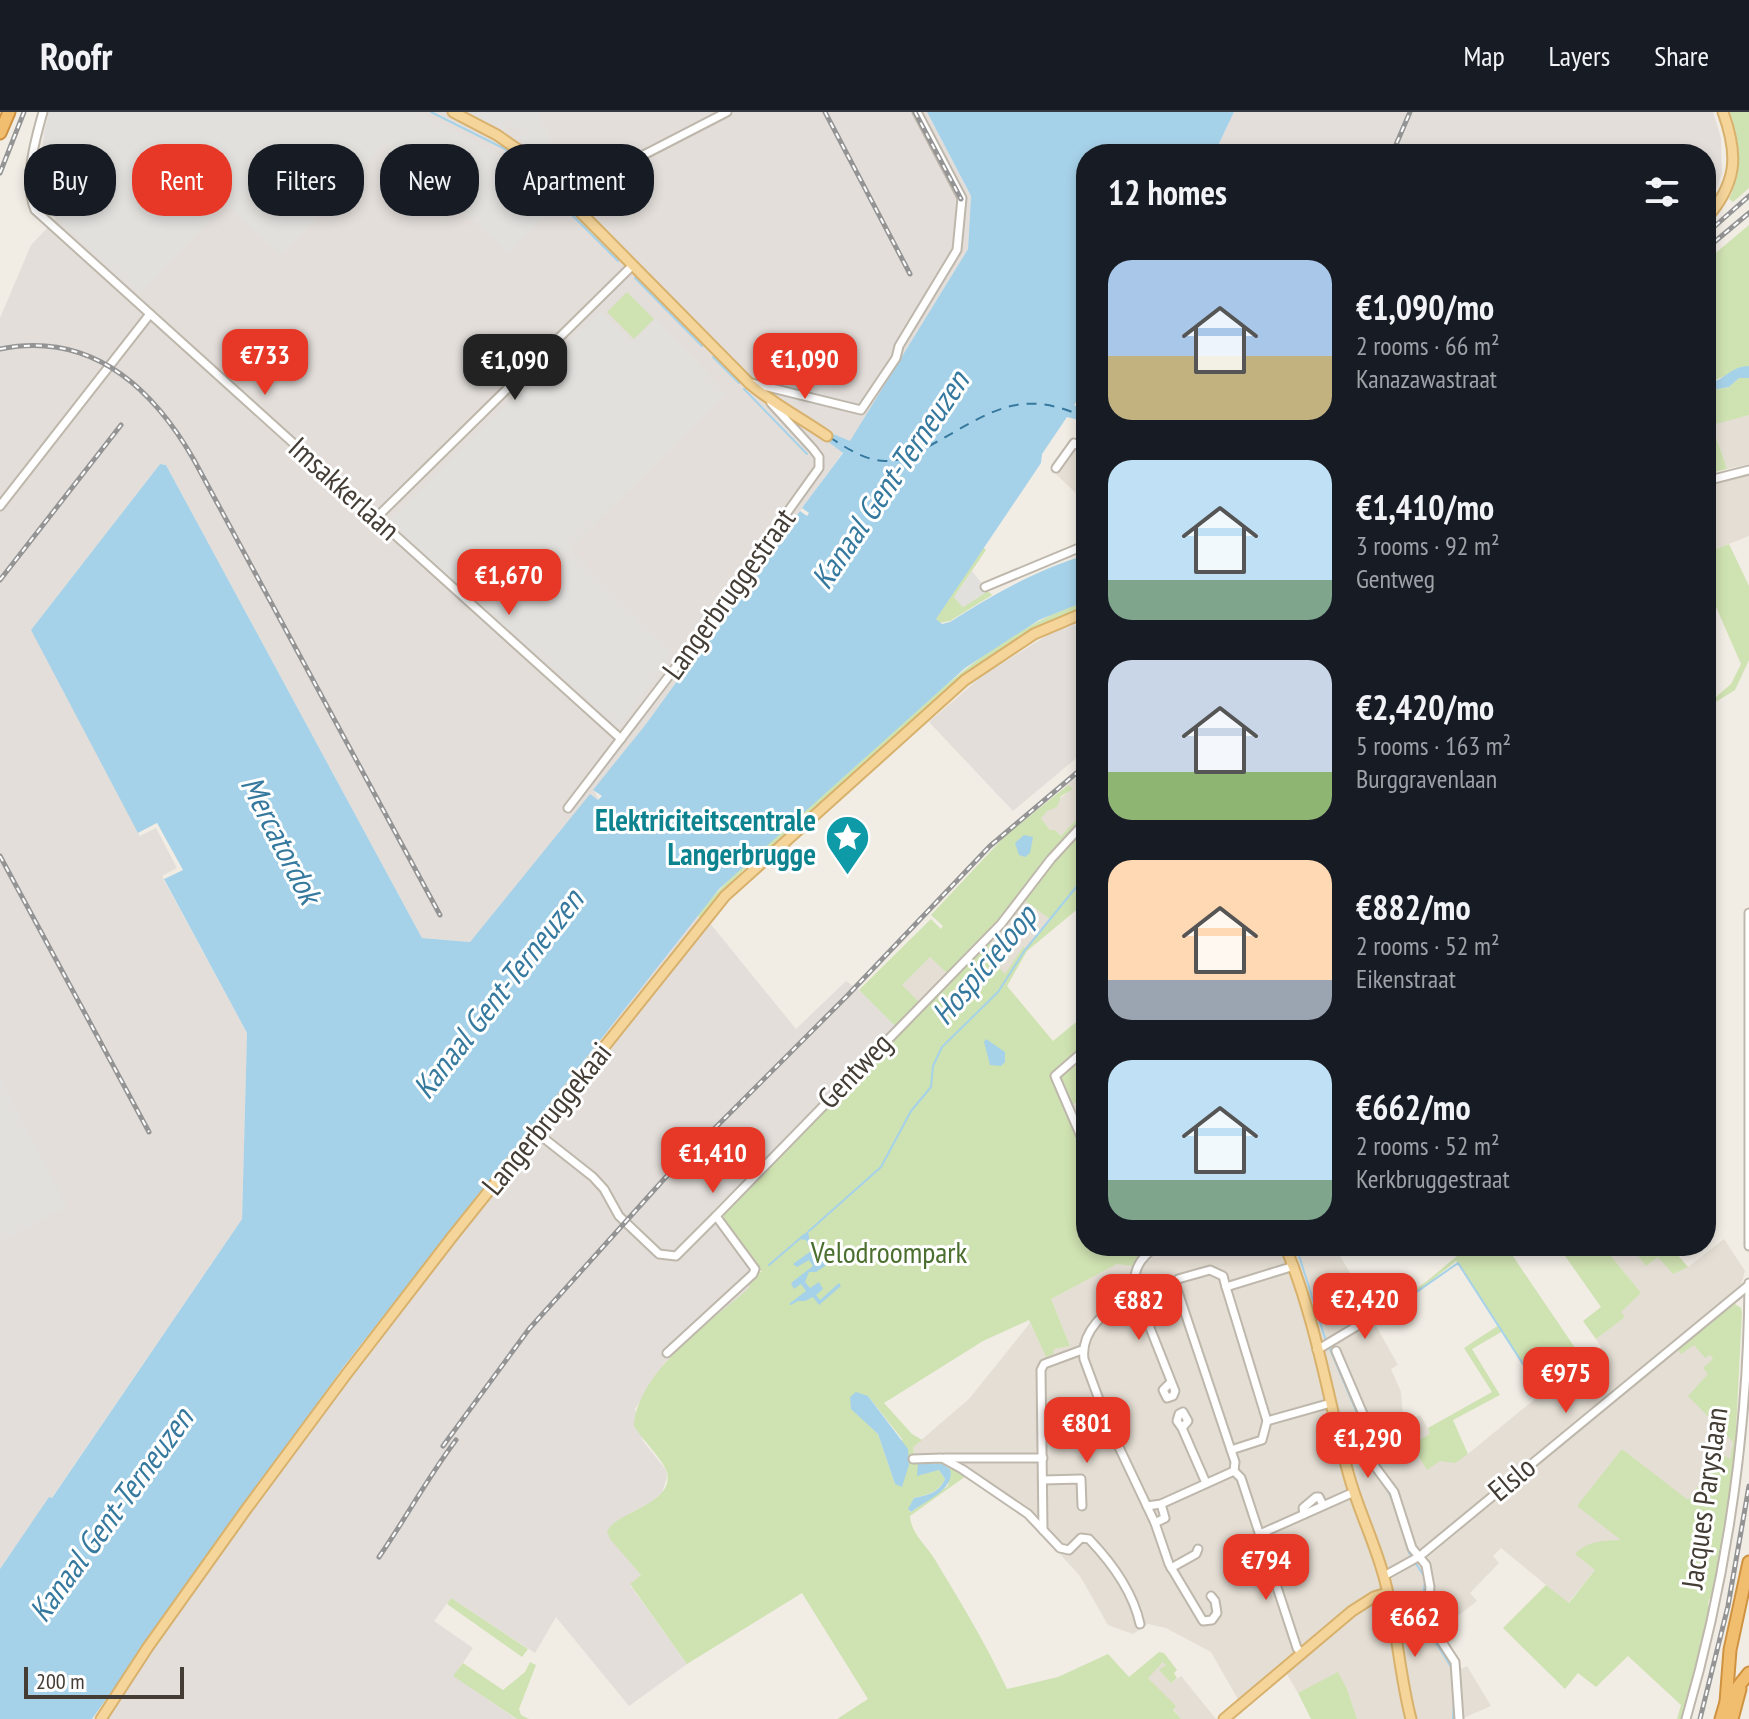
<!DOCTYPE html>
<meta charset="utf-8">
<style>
:root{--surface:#171b24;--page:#20242c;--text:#f1f3f6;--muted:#9ea1a6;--line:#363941;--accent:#e73726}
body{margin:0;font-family:"PT Sans Narrow",sans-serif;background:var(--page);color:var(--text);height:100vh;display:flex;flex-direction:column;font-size:30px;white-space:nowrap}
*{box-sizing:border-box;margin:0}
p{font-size:26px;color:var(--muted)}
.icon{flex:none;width:44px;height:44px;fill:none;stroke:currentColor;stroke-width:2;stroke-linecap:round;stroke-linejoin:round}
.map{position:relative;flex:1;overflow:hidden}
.details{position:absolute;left:1076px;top:32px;width:640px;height:1112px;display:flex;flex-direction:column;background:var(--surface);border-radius:32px;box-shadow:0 4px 12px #0003}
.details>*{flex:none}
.banner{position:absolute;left:24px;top:32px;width:760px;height:72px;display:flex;gap:16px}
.scale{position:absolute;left:24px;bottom:20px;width:160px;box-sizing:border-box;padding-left:8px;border:4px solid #433d35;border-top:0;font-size:22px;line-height:28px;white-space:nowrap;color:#433d35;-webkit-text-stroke:6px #fff;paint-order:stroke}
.price{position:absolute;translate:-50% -68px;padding:0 18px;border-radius:16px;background:var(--accent);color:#fff;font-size:26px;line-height:52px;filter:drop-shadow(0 2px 4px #0008)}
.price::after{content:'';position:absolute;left:50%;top:48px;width:24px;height:18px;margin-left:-12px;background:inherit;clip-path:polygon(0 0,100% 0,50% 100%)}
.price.on{background:#222;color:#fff}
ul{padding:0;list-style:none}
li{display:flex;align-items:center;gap:24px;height:200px;padding:0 32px}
li span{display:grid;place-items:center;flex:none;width:224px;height:160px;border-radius:24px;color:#555}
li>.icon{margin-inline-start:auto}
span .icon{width:96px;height:96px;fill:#fffc;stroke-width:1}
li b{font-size:34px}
h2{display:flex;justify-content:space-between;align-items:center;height:96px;padding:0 32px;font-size:34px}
.chip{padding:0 28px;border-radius:32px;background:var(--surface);box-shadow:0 4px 12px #0003;font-size:28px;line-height:72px}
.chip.on{background:var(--accent);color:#fff}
header{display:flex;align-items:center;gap:48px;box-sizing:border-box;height:112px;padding:0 40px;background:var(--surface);border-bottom:2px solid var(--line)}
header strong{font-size:38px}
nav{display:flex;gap:44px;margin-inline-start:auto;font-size:28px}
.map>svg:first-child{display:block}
.residential{fill:#e4ded4}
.industrial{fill:#e3deda}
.green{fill:#cfe2b1;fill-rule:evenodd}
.parking{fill:#e2e0dd}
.water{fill:#a6d2e9}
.pier{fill:#f1ede5}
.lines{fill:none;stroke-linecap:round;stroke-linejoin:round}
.stream{stroke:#a6d2e9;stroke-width:2}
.ferry{stroke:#36799e;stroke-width:2;stroke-dasharray:10 8;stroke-linecap:butt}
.minor-casing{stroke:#beb7ac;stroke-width:11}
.major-casing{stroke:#d8b16c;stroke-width:13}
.highway-casing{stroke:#cf9241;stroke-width:15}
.minor{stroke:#fff;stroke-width:7}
.major{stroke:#f5d59a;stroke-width:9}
.highway{stroke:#f1be70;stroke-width:11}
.rail-casing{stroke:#949494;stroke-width:5}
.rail{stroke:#fff;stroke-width:2;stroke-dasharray:6;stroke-linecap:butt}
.labels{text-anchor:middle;stroke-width:6;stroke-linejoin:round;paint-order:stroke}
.street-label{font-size:30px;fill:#433d35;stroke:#fff}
.culture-label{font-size:30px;font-weight:bold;fill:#0d838f;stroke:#fff;text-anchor:end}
.park-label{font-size:30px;fill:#4b6f2e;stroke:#fff}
.water-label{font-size:32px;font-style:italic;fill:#36799e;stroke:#fff}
</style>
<header>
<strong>Roofr</strong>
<nav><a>Map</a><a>Layers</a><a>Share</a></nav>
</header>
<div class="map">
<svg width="1749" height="1607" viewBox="0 0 1749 1607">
<rect width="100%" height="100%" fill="#f1ede5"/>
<!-- residential -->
<g class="residential">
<path d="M1749,303V352L1727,357L1712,312Z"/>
<path d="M1073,336L1086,344V391L1055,361Z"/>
<path d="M1749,361V424L1706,441V372Z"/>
<path d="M1086,658V697L1061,724L1055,718H1050L1041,706L1042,703L1072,676L1067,673Z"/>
<path d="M1024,788L1051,808L1025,838L1022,836L1005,863L986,842L985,839L991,833L987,829Z"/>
<path d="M930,845L948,862L920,891L901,873Z"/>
<path d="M1086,986V1031L1069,994Z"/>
<path d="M1724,1127L1745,1159L1741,1173L1409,1449L1378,1464L1382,1478L1363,1486L1239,1589L1211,1540L1166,1516L1148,1512L1133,1522L1108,1513L1080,1464L1026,1405L959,1359L915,1349L913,1335L969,1287L1030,1211L1046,1244L1054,1237L1070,1234L1051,1187L1117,1152L1132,1154L1144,1137L1150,1134H1341L1336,1137L1363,1183L1371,1205L1398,1253L1391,1257L1401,1280L1403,1303L1369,1321L1368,1331L1420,1303L1431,1322L1440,1349L1468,1342L1541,1282L1528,1263L1541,1255L1552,1269L1601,1235L1596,1227L1625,1205L1620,1200L1641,1181L1603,1134H1630L1646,1153L1658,1144L1681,1156L1688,1155Z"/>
<path d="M1694,1233L1705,1245L1710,1243L1713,1247L1708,1262L1733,1331L1730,1348L1723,1342L1688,1389L1622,1337V1428L1576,1442L1595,1458L1568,1491L1501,1436L1493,1444L1499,1451L1470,1481L1477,1489L1437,1520L1461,1557L1467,1554L1491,1594L1461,1607H1415L1391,1467L1427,1446L1676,1235Z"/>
<path d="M1382,1487L1405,1607H1357L1347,1577L1338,1561L1298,1581L1285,1559L1362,1497Z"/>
<path d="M1163,1550L1166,1552L1160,1559L1171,1571L1181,1564L1216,1607H1181L1148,1565Z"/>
</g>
<!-- industrial -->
<g class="industrial">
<path d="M49,0H927L971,84L968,137L850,330L831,321L826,328L843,340L646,612L594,678L599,688L590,683L470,830L422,826L166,353L160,352L31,518L158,711L183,758L164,768L247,921L242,1107L51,1387L49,1386L0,1457V206L31,133L56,107L39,91V84L44,20Z"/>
<path d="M1234,0H1713L1721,26L1722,61L1717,76L1706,92V42H1214Z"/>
<path d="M1086,509V638L1013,699L929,610L983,563L1051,521Z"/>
<path d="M696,804L709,810L796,917L846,869L859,878L896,915L756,1058L717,1108L752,1155L751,1175L666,1249L635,1297L643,1329L666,1358L667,1365L662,1381L650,1391L630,1401L611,1427L641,1463L630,1473L687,1552L629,1594L556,1505L535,1541L451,1486L434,1509L473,1536L454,1564L516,1607H106L344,1254Z"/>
</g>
<!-- green -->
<g class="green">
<path d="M1730,0H1749V76L1733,90L1729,87C1744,57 1740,31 1730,0Z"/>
<path d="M1749,113V254L1708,271L1706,270V149Z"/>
<path d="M627,180L654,207L634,227L607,200Z"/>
<path d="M1739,266H1749V303L1712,313L1727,357L1706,362V279L1729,275Z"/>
<path d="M1729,432L1749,474V548L1735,578L1706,596V565L1716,585L1731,572L1741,552L1706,472V441Z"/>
<path d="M983,435L986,438L954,485L963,495L988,479L992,483L950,509L939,511L936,507L937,501Z"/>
<path d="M1086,489V496L1032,519L963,566L749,753L721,780L701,806L696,804C744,746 804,700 860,650C929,587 996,520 1086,489Z"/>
<path d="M1068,673L1073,677L1061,684L1057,695L1047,699L1041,706L1050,718H1055L1061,724L1086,697V706L1013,795L948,862L930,845L902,873L920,891L896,915L859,878L931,807L941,817L943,814L931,803L1005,724Z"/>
<path d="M1086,713V790L1027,839L1007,874L1053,929L1086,902V986L1069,994L1086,1031V1134H1151L1144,1137L1132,1154L1117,1152L1051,1187L1070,1234L1054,1237L1053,1242L1046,1245L1029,1208L983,1229L884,1291L912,1322L922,1328L913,1335L915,1349H942L966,1364L910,1404C911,1421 925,1432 934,1446C960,1489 986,1532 1007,1577L1058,1565L1108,1542L1129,1565L1159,1540L1164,1541L1177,1558L1174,1561L1177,1566L1171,1571L1159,1558L1166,1553L1163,1550L1148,1566L1176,1594L1173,1598L1181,1607H837L868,1587L802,1481L687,1552L630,1472L641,1463L610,1427L607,1419C619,1398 675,1392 667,1360C663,1348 642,1327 634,1314C638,1258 711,1210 750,1175L747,1171L756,1160H762C751,1151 723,1114 723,1100L987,829L992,833L985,839L986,842L1005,862L1023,835L1026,837L1051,808L1024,788L1053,749ZM868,1284L902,1327L895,1372L878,1322L869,1313ZM918,1351L946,1354L950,1356L948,1374L911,1400L909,1399L914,1386C928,1383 939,1380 945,1367L939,1358L920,1363Z"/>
<path d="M1469,1134H1506L1584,1249L1552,1270L1541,1255L1528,1263L1503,1219L1472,1237L1500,1283L1453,1308L1468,1342L1455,1351L1440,1349L1427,1358L1411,1332L1430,1322L1428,1316L1492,1280L1464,1236L1499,1213L1456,1149L1424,1175L1373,1207L1427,1169Z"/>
<path d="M1558,1134H1603L1641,1181L1621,1200L1625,1205L1596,1227L1583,1209L1601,1195Z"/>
<path d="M1635,1134H1670L1688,1155L1673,1162L1658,1145L1646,1154L1632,1136Z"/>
<path d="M1378,1173L1390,1193L1371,1205L1363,1183Z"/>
<path d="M1735,1192L1741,1196L1742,1200L1736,1318L1739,1319L1714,1485L1709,1487L1708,1493L1711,1494L1682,1607H1677L1681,1593L1628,1544L1596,1575L1578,1561L1565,1577L1503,1516L1546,1473L1569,1491L1595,1458L1575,1442C1589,1428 1603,1429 1621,1428L1577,1394L1622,1337L1688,1388L1722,1342L1730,1347L1733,1330L1688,1284L1708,1262L1703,1256L1713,1247L1710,1243L1705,1246L1694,1233L1681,1242L1676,1235Z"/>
<path d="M451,1486L528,1537L522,1545L447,1492Z"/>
<path d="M530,1550L536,1553L519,1597L521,1603L529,1607H517L453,1564L463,1551L503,1578L525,1560Z"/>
<path d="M1338,1560L1347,1577L1357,1607H1311L1298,1581Z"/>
</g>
<!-- parking -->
<g class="parking">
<path d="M49,0H419L501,43L554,95L509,141L385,31L282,143L224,92L140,182L39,91L42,36Z"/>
<path d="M470,0H537L553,33L535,42L526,37L520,26L523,21L512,14L504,18Z"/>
<path d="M600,199L633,230L656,207L726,282L569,436L672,541L619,615L388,410Z"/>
<path d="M760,266L832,284L830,293L819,291L818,295L787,287L759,270Z"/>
<path d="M972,459L988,479L963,495L954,485Z"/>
<path d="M0,966L67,1094L0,1130Z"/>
</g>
<!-- water -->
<g class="water">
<path d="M927,0H1234L1214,42H1086V277L1074,293L1086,300V310L1067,305L1042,342L1041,351L936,507L942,512L950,510C992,483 1038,457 1086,443V489L1039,508L965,556L719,777L344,1254L92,1607H0V1457L49,1385L52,1386L242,1107L247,921L164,767L182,758L157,711L138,721L31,518L160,352L166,353L422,826L470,830L590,682L598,688L602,684L593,678L646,612L800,399L807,404L809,401L802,396L843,341L826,328L831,321L850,329L968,137L971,84Z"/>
<path d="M1749,254V266H1739L1729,275L1706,279V270C1723,272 1729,254 1749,254Z"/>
<path d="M1024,723L1033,725L1030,741L1025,745L1019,743L1015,731Z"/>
<path d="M986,927L1005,940V950L1001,954L990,953L984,930Z"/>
<path d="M808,1119L810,1131L818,1142L813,1145L817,1151L828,1144L831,1150L816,1160H809L805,1170L810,1176L819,1170L823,1177L816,1183L820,1188L839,1171L841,1174L819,1193L813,1185L805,1189H798L791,1193L789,1192L806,1179L801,1172L794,1177L791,1171L813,1154L809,1148L797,1155L793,1152L811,1139L806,1128L799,1127Z"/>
<path d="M856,1280L868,1284L908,1337L909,1353L902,1375L895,1372L878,1322L851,1297L850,1285Z"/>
<path d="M918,1351L942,1352L950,1357C956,1377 925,1389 911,1400L908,1397L914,1386C928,1383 939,1381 945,1367L939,1358L917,1364Z"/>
</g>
<!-- pier -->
<path class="pier" d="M157,711L183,758L164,767L162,764L177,756L156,716L140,724L138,721Z"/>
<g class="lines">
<!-- stream -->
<g class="stream">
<path d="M431,0L505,37L530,61"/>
<path d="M568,99L618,149"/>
<path d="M635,166L702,234"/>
<path d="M713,245L739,271"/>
<path d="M744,277L807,342"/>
<path d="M809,1119L881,1055L911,999L931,975L933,954L942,935L998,880L1025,838L1086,763"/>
<path d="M1296,1134L1324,1223L1357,1301L1363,1343L1380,1366"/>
<path d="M769,1153L804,1123"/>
<path d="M1320,1211L1363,1180L1381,1205L1458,1151L1541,1280"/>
<path d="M1386,1375L1395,1394"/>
<path d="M1397,1400L1409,1441L1424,1464"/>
<path d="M1425,1470L1421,1498L1426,1515L1453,1558"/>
<path d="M1453,1607L1454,1584"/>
</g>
<!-- ferry -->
<path class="ferry" d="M829,325C847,336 863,348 885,349C901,350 918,340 931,333C990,301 1019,274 1086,306"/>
<defs>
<g id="minor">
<path d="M43,0C35,28 23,70 35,98L621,627"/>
<path d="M564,84L727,0"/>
<path d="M751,271L861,298L896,246L899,234L957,138L962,86L917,0"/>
<path d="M1056,356L1074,331L1086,338"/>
<path d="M1706,369L1749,358"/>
<path d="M0,394L150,202"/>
<path d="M376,406L633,153"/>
<path d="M985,475L1086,433"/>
<path d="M568,696L688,539L819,356V345L813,337L771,291"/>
<path d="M1749,801V1134"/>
<path d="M1086,937L1055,964L1086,1036"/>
<path d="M536,1020L593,1065L604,1077L619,1104L659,1142L676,1144L716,1104"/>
<path d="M1157,1134C1138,1147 1134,1158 1133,1180C1110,1197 1080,1216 1084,1247L1108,1312L1155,1411L1169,1452L1203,1509L1212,1508L1217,1501L1215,1489L1211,1484"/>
<path d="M1294,1154L1226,1175L1223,1164L1210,1158L1178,1167L1175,1171L1231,1338L1235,1350L1234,1359L1241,1366L1297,1536L1301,1541"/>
<path d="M1226,1175L1267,1309L1331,1291"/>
<path d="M1133,1180L1139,1188L1175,1279L1173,1284L1167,1286L1163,1278L1171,1270"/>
<path d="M1317,1238L1397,1190"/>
<path d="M1336,1239L1363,1302L1368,1345L1394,1380L1412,1436L1426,1453L1430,1475L1427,1507L1455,1550L1459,1607"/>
<path d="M667,1241L753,1162L755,1157L716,1104L1001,812L1051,747L1086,709"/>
<path d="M1182,1316L1188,1309L1183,1300L1179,1302L1177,1309L1182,1316L1206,1371"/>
<path d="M1231,1338L1262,1328L1267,1309"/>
<path d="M945,1346H1043"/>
<path d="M913,1347L942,1346L962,1357L1028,1402L1060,1436L1069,1438L1081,1426L1089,1427C1111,1450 1133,1480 1140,1512"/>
<path d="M1043,1368L1081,1367L1082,1394"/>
<path d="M1147,1394L1161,1392L1234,1359"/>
<path d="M1304,1402L1303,1396L1316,1385H1319L1323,1393"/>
<path d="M1155,1411L1165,1406L1161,1392"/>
<path d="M1043,1418L1041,1258L1044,1252L1082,1238"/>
<path d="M1260,1422L1354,1380"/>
<path d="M1171,1456L1196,1442L1198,1437"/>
<path d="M1384,1464L1420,1444L1749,1173"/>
<path d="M1686,1607C1727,1466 1748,1318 1749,1171"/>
</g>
<g id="major">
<path d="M453,0L497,23L520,39L749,271C772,291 801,306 827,324"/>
<path d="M1706,107C1737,71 1739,44 1723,0"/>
<path d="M1285,1134C1316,1207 1328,1288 1349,1364C1359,1400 1376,1433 1385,1469C1397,1514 1399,1561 1411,1607"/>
<path d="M101,1607L148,1535L245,1399L345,1264L452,1125L725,784L965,568L1034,522L1086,500"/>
<path d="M1224,1607L1352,1499L1374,1485L1387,1481"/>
</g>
<g id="highway">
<path d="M0,21L9,0"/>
<path d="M1726,1590L1749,1561"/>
<path d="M1721,1607L1726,1590L1730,1538L1749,1450"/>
<path d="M1732,1607L1740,1577"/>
</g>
</defs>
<!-- minor casing -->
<use href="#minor" class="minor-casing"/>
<!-- major casing -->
<use href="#major" class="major-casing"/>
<!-- highway casing -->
<use href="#highway" class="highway-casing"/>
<!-- minor -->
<use href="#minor" class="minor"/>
<!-- major -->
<use href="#major" class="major"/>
<!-- highway -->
<use href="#highway" class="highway"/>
<defs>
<g id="rail">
<path d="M825,0L910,162"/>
<path d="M915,0L961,87"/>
<path d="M1251,35L1269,42"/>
<path d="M1392,42L1410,0"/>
<path d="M0,61L24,0"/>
<path d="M1706,122L1749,84"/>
<path d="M1706,137L1749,101"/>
<path d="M0,237C91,219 152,275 194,348L440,803"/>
<path d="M0,468L121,313"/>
<path d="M0,744L149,1020"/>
<path d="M443,1334L529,1217L665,1066L846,885L990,734L1086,653"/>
<path d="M379,1445C406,1406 428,1365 456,1328"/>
<path d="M1700,1607L1728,1494L1749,1374"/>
</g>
</defs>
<!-- rail casing -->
<use href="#rail" class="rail-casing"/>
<!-- rail -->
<use href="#rail" class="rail"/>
</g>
<!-- icons -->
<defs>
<symbol id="sight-pin" viewBox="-11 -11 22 30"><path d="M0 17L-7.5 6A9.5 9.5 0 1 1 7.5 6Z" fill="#0f9aa8" stroke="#fff"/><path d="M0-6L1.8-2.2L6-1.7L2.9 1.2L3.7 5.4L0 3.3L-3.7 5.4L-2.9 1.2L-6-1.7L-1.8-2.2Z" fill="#fff"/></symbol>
</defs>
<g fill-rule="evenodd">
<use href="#sight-pin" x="822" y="700" width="51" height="69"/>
</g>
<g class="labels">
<!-- street labels -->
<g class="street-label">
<text transform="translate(344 377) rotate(42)" y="10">Imsakkerlaan</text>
<text transform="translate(729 482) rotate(-54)" y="10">Langerbruggestraat</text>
<text transform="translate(855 959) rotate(-46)" y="10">Gentweg</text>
<text transform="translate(547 1007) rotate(-51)" y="10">Langerbruggekaai</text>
<text transform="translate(1512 1367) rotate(-40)" y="10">Elslo</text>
<text transform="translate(1705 1386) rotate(-82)" y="10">Jacques Paryslaan</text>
</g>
<!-- culture labels -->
<g class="culture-label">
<text x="816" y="719">Elektriciteitscentrale<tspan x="816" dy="34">Langerbrugge</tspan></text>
</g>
<!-- park labels -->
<g class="park-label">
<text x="889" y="1151">Velodroompark</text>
</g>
<!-- water labels -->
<g class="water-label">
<text transform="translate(890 368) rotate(-56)" y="11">Kanaal Gent-Terneuzen</text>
<text transform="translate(281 728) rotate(63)" y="11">Mercatordok</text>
<text transform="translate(984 853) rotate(-50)" y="11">Hospicieloop</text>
<text transform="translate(498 882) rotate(-52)" y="11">Kanaal Gent-Terneuzen</text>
<text transform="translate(111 1403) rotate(-54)" y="11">Kanaal Gent-Terneuzen</text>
</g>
</g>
</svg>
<div class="scale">200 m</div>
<b class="price" style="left:265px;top:285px">€733</b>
<b class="price" style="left:805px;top:289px">€1,090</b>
<b class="price on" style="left:515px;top:290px">€1,090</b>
<b class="price" style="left:509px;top:505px">€1,670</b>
<b class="price" style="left:713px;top:1083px">€1,410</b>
<b class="price" style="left:1365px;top:1229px">€2,420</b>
<b class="price" style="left:1139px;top:1230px">€882</b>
<b class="price" style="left:1566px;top:1303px">€975</b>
<b class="price" style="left:1087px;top:1353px">€801</b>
<b class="price" style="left:1368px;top:1368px">€1,290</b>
<b class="price" style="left:1266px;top:1490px">€794</b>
<b class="price" style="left:1415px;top:1547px">€662</b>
<div class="banner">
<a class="chip">Buy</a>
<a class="chip on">Rent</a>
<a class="chip">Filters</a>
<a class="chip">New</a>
<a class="chip">Apartment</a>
</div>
<section class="details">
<h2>12 homes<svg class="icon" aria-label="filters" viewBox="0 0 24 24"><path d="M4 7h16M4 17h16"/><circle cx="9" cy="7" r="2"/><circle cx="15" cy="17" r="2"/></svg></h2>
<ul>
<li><span style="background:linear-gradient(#a9c7e8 60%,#c2b280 0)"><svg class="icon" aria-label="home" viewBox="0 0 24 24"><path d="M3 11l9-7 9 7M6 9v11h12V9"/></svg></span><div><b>€1,090/mo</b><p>2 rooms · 66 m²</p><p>Kanazawastraat</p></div></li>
<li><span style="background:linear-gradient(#bfe0f5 75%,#7fa58c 0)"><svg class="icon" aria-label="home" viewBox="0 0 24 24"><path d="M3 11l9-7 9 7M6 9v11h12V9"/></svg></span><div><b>€1,410/mo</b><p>3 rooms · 92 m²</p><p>Gentweg</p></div></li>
<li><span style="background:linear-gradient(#c9d6e8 70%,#8fb573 0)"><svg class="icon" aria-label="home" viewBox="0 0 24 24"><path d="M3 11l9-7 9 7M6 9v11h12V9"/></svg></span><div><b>€2,420/mo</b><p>5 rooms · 163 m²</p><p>Burggravenlaan</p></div></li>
<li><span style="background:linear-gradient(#ffd9b3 75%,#9aa5b1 0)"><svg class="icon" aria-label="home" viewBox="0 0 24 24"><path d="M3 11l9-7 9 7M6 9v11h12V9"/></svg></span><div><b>€882/mo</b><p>2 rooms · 52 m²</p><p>Eikenstraat</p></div></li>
<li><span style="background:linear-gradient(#bfe0f5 75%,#7fa58c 0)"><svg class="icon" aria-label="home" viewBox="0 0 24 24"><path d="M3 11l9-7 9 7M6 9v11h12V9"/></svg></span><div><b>€662/mo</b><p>2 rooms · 52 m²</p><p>Kerkbruggestraat</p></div></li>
</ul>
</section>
</div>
